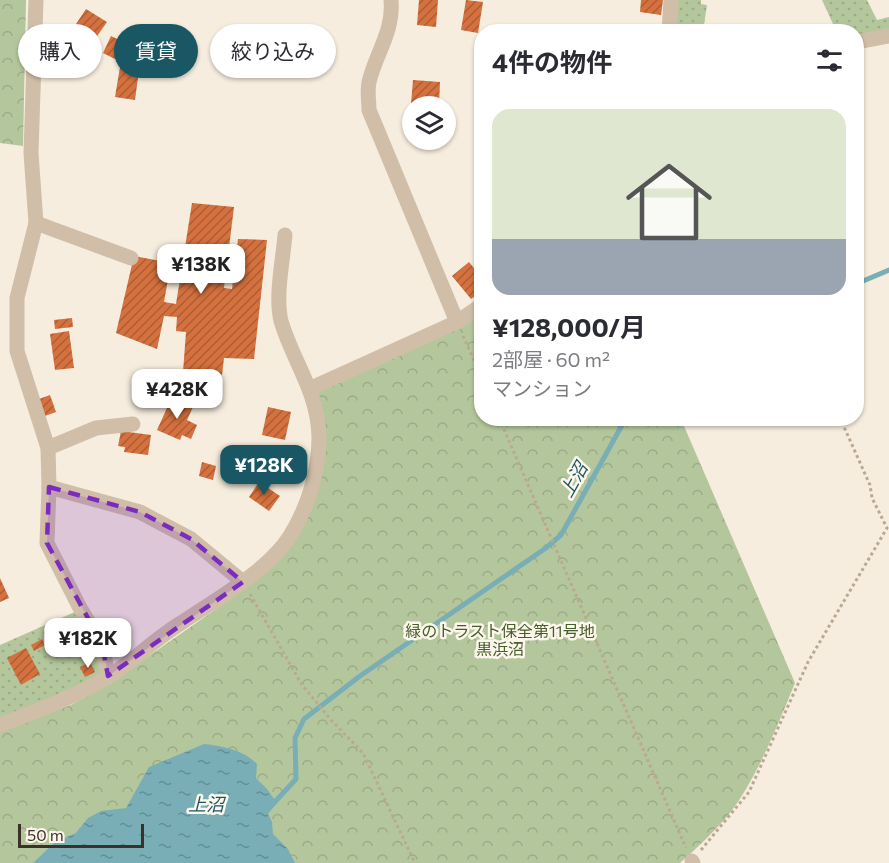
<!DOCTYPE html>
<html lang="ja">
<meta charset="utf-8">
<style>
:root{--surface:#fff;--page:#f7f7f7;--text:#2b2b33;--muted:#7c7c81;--line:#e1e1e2;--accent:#195764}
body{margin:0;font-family:Commissioner,"Noto Sans JP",sans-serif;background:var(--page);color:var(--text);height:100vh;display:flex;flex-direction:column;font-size:22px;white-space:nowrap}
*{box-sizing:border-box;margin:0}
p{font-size:20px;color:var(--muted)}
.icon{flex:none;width:33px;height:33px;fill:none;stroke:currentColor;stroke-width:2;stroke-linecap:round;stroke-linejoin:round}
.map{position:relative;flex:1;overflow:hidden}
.drawer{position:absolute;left:474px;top:24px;width:390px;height:402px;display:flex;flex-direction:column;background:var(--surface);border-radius:24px;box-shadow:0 2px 4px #0004}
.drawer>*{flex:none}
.top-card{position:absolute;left:18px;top:24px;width:366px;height:54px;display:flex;gap:12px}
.buttons{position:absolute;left:402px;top:96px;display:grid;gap:12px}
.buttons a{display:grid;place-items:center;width:54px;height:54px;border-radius:50%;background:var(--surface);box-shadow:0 2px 4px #0004;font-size:30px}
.scale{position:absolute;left:18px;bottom:15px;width:126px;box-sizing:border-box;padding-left:6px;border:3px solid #3c3129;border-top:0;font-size:16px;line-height:21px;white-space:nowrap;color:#3c3129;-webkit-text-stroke:4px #fcf6ec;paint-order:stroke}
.price{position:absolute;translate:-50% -51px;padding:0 14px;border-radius:12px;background:#fff;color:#222;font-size:20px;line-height:39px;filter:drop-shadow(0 2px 3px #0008)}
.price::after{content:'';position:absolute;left:50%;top:36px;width:18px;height:14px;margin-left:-9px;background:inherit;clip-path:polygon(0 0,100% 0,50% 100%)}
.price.on{background:var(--accent);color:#fff}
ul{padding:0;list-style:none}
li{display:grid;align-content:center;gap:12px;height:318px;padding:0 18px}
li+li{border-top:2px solid var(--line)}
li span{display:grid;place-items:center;height:186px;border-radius:18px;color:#555}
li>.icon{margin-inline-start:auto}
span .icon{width:108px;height:108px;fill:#fffc;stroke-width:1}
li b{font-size:26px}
h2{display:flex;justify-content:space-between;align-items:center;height:72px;padding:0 18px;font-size:26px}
.chip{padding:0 21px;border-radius:27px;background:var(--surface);box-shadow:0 2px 4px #0004;font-size:21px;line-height:54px}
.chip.on{background:var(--accent);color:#fff}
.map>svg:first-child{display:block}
.grass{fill:url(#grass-dots)}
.forest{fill:url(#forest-crowns)}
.water{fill:url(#water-ripples)}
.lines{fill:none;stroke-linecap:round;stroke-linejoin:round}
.stream{stroke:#79aeb7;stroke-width:5}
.building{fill:url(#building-hatch)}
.path{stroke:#bca892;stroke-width:3;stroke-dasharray:3 3;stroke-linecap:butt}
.minor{stroke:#d0bea8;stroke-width:15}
.marked{fill:#7b2cbf;fill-opacity:0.2;stroke:#7b2cbf;stroke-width:4.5;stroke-dasharray:12 8;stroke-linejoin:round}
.labels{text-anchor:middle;stroke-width:5;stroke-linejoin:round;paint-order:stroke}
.park-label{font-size:16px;fill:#465e29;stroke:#fcf6ec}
.water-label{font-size:18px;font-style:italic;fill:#195764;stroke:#fcf6ec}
</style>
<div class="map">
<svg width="889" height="863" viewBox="0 0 889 863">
<defs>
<pattern id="grass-dots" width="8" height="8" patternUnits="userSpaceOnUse" patternTransform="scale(1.5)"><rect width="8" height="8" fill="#b4c79c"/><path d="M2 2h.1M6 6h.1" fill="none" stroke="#9cab86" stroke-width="1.8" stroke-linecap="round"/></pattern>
<pattern id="forest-crowns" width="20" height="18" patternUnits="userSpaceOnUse" patternTransform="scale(1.5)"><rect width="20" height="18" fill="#b4c79c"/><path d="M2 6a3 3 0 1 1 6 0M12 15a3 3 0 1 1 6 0" fill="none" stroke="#9cab86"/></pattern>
<pattern id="water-ripples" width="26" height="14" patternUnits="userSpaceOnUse" patternTransform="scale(1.5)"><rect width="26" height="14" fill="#79aeb7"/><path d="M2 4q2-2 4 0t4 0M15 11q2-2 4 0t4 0" fill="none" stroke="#648e95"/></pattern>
<pattern id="building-hatch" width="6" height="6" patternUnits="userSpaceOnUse" patternTransform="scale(1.5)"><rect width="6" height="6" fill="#d4713e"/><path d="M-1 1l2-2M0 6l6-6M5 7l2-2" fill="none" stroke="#ad5d34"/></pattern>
</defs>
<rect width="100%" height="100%" fill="#f6edde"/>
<!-- grass -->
<g class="grass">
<path d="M674,0H701V4L707,5L703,31L672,32Z"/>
<path d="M822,0H867L877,20L889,17V29L857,36L856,32H795L833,24Z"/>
<path d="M77,611L98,648L103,672L71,692L0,720V645Z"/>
</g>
<!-- forest -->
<g class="forest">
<path d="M0,0H26L23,146L0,143Z"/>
<path d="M481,312L482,418L681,419L795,683C777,726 758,776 730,813C715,831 697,848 680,863H0V731L71,705L120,676L242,591L305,518L321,416L318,392Z"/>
</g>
<!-- water -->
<path class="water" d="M204,744C223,746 244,750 257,764L256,778L267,789L277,803L268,814L272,822L273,834L288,849L295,863H33L55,842L76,833L88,818L101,811L126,808L149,767Z"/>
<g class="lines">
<!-- stream -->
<g class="stream">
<path d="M856,284L889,270"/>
<path d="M272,805L296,779L295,738L304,719L360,676L546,548L561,535L626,418"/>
</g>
</g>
<!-- building -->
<g class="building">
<path d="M419,0H438L436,27L417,25Z"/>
<path d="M466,0L483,2L478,33L461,30Z"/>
<path d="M641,0H663L661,15L640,12Z"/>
<path d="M86,9L107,22L86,52L66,39Z"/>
<path d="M111,36L128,44L119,61L103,53Z"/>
<path d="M120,67L139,70L135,100L115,97Z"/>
<path d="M413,80L440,82L439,106L411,104Z"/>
<path d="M192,203L234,207L224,288L232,289L238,239L267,240L254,359L224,358L222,375L183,372L186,332L176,331L177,317L164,316L157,349L116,333L134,256L171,263L164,302L176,304Z"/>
<path d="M469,262L482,278V291L471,299L452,276Z"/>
<path d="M72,318L73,327L55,329L54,320Z"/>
<path d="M69,331L74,368L55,370L50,334Z"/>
<path d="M166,377L192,389L186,401L161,389Z"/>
<path d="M50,395L56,412L45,416L39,399Z"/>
<path d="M172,397L193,407L187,420L197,425L191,439L182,435L180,440L157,430Z"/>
<path d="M268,407L291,412L285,440L262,435Z"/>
<path d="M121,431L151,435L148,455L124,452L125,447L118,446Z"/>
<path d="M202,462L216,466L213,480L199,476Z"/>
<path d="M259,482L280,496L269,511L249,497Z"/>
<path d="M0,578L9,598L0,602Z"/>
<path d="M42,639L45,645L34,651L31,645Z"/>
<path d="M26,648L40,674L21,685L7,658Z"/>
<path d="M90,662L95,672L85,677L80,667Z"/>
</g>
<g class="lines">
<!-- path -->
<g class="path">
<path d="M463,336L482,378"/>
<path d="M499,418L686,848"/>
<path d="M250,594L302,685L332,721L363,753L415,863"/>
<path d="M701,850L749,792L808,662L887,528L872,498L870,485L840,418"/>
</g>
<!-- minor -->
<g class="minor">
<path d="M36,0L31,153L36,223L17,298V351L48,448L49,487L140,512L191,539L243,582"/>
<path d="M391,0C394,31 376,53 369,82C367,91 369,101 369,110L457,322"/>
<path d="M669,32L671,0"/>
<path d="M856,42L889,36"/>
<path d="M36,223L131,258"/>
<path d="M309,389L457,322L482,305"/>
<path d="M48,448L96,428L133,424"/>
<path d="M49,487L47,543L80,608L102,644L108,676"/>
<path d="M0,725C37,711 74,697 108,677C133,661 155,639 181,623C215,600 268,571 290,536C308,507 319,471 319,437C318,391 293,362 281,321C275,296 283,260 285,235"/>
<path d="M692,861L693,863"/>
</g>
</g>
<!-- marked area -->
<path class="marked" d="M49,487L140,512L191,539L243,582L108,676L102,644L47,543Z"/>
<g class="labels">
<!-- park labels -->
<g class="park-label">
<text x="500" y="637">緑のトラスト保全第11号地<tspan x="500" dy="18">黒浜沼</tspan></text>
</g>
<!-- water labels -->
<g class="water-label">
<text transform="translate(574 480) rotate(-61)" y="6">上沼</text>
<text x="206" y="811">上沼</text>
</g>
</g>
</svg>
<div class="buttons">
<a><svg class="icon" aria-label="layers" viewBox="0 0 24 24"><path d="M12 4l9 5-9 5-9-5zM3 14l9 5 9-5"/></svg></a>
</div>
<div class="scale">50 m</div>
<b class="price" style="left:201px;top:295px">¥138K</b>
<b class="price" style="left:177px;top:420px">¥428K</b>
<b class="price on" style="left:264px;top:496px">¥128K</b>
<b class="price" style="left:88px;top:669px">¥182K</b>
<div class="top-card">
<a class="chip">購入</a>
<a class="chip on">賃貸</a>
<a class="chip">絞り込み</a>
</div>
<section class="drawer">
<h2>4件の物件<svg class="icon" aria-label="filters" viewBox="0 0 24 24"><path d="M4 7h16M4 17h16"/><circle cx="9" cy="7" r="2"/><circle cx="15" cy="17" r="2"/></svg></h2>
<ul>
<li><span style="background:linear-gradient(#dfe7d0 70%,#9aa5b1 0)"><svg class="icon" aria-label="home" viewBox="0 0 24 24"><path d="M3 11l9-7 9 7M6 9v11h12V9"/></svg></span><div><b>¥128,000/月</b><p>2部屋 · 60 m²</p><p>マンション</p></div></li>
</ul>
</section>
</div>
